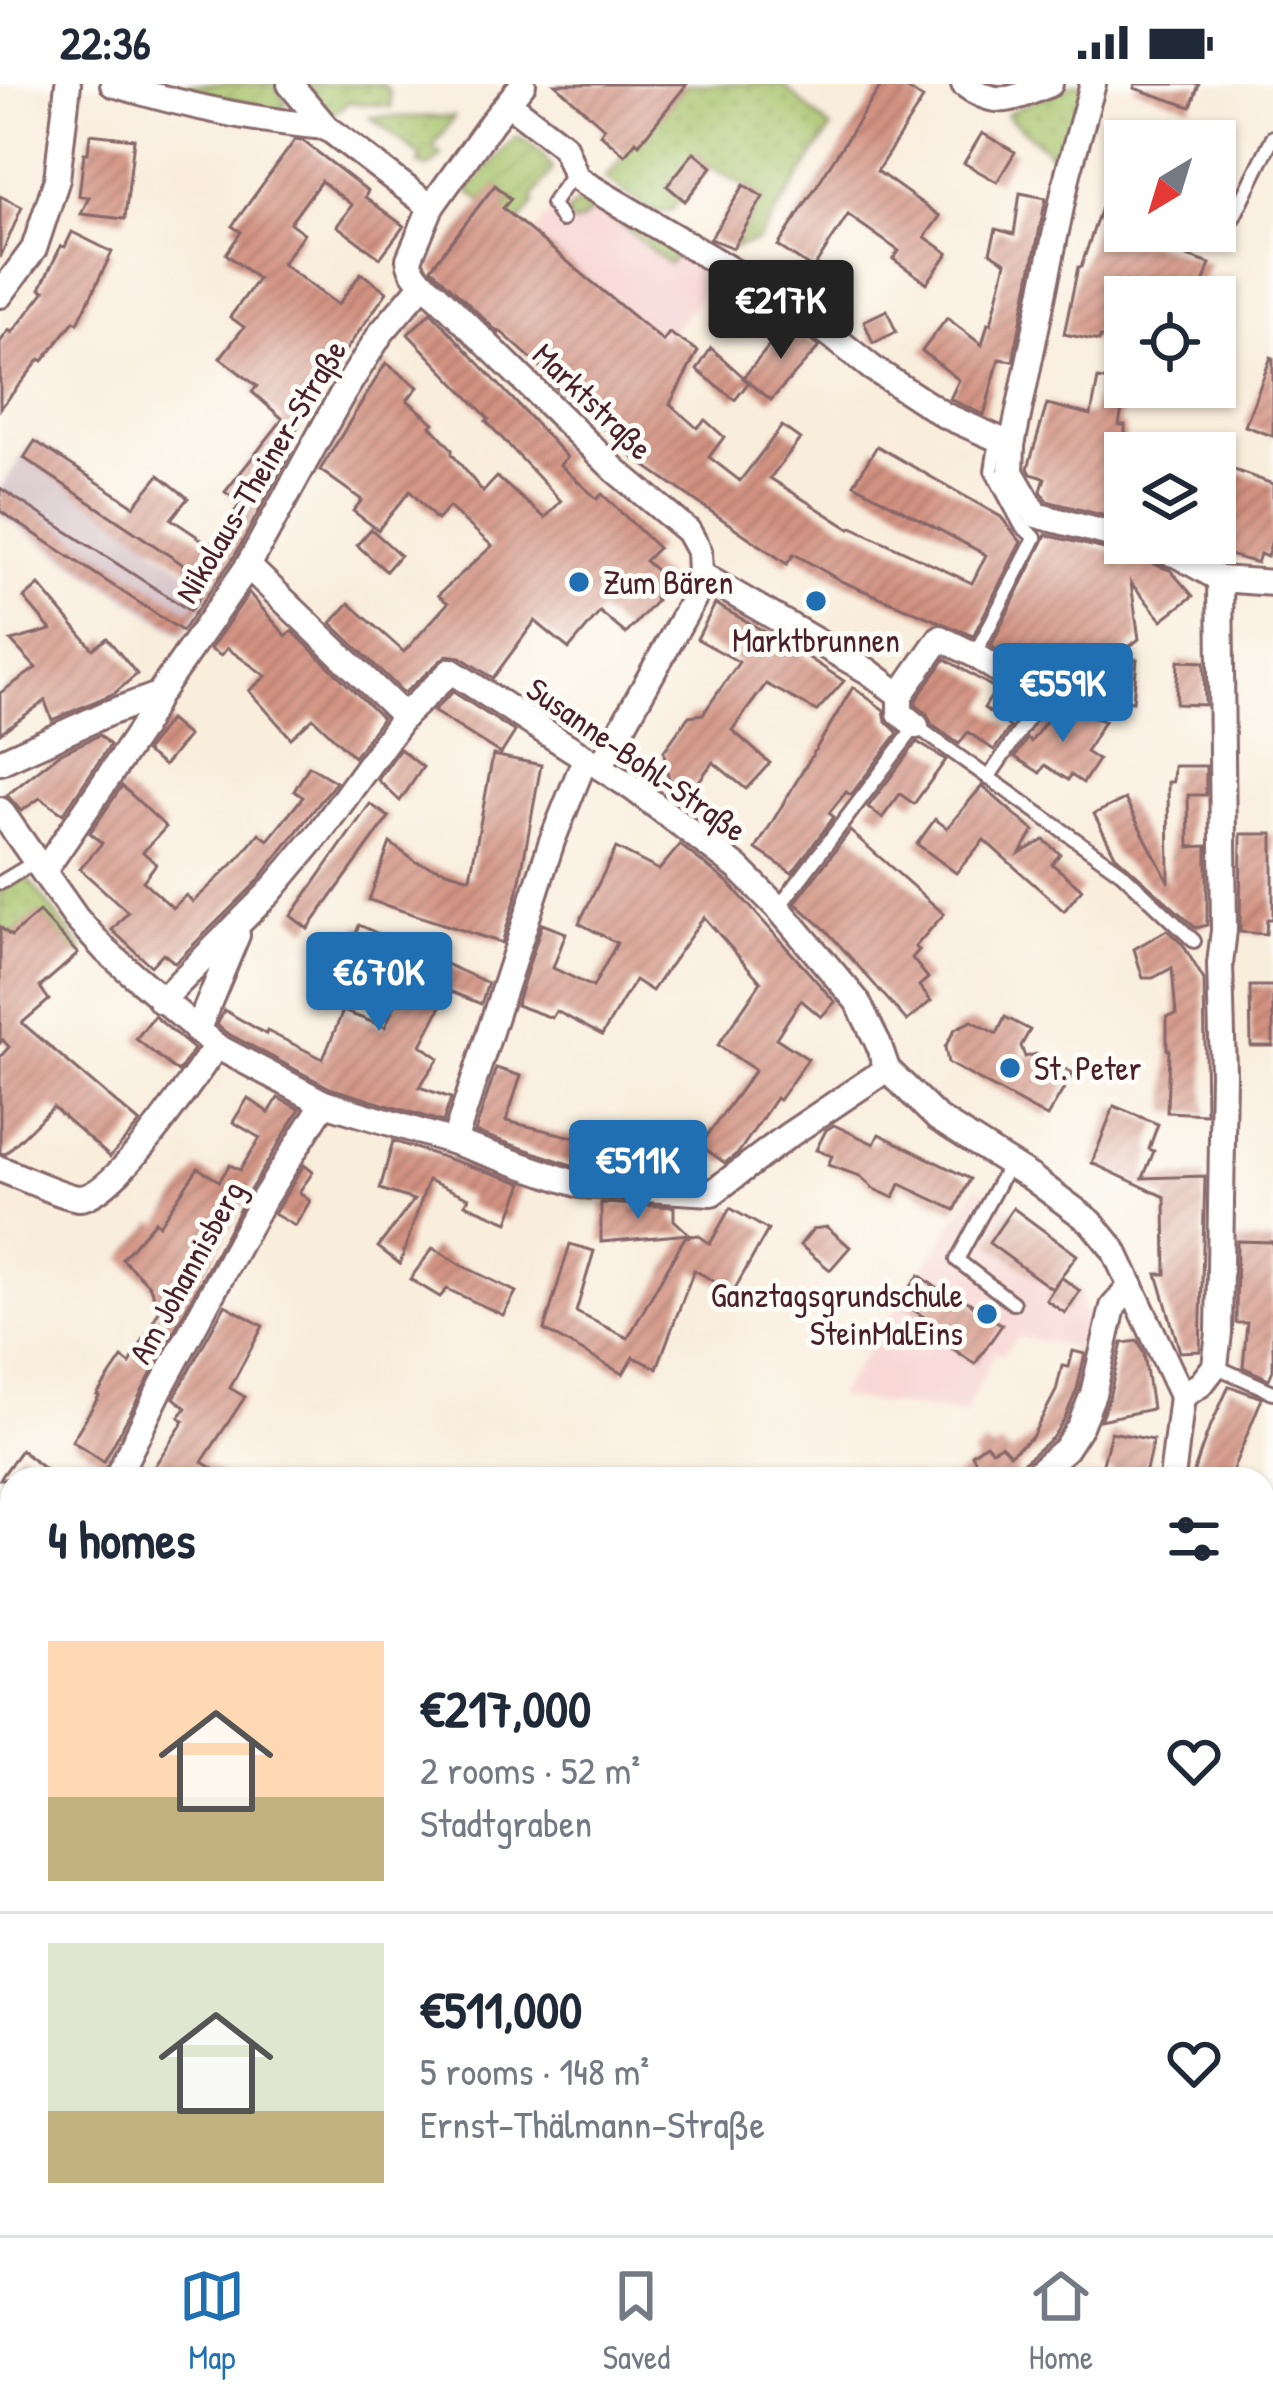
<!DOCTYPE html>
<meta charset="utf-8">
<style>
:root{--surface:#fff;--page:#f2f2f3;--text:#1f2937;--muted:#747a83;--line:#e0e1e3;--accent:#1f6fb2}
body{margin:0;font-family:"Patrick Hand",sans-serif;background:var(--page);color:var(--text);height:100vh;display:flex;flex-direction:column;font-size:45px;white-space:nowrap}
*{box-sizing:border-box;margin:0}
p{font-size:39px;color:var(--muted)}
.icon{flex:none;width:66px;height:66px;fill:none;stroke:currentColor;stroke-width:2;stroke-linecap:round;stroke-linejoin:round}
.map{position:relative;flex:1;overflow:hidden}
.sheet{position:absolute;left:0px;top:1383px;width:1275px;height:768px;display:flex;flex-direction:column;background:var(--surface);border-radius:36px 36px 0 0;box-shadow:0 3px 9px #0004}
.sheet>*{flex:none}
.needle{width:78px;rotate:218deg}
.tools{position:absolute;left:1104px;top:36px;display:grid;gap:24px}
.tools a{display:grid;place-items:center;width:132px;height:132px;border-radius:0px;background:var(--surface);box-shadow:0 3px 9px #0004;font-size:60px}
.price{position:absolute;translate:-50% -102px;padding:0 27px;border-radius:12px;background:var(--accent);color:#fff;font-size:39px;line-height:78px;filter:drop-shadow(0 3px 6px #0008)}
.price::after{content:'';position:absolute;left:50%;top:72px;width:36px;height:27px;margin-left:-18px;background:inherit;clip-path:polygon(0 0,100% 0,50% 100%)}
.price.active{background:#222;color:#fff}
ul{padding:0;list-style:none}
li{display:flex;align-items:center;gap:36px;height:300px;padding:0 48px}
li+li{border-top:3px solid var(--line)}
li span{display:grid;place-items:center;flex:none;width:336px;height:240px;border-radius:0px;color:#555}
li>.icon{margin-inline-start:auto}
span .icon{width:144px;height:144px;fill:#fffc;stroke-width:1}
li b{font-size:51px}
h2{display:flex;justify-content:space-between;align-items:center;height:144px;padding:0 48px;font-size:51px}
.status{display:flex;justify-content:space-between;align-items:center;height:84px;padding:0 60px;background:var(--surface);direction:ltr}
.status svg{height:33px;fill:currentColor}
.dock{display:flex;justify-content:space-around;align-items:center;height:168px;border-top:3px solid var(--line);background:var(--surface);font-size:33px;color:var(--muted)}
.dock a{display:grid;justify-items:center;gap:6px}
.dock .active{color:var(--accent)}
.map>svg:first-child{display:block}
.built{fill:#f7d0cf}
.industrial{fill:#d2bec5}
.grass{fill:url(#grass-dots);stroke:#78714a;stroke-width:3}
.garden{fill:url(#garden-furrows);stroke:#78714a;stroke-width:3}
.building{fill:url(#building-hatch)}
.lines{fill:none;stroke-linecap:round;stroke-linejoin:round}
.lane-casing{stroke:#876769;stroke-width:18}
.street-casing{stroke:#876769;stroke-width:30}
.secondary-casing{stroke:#876769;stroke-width:42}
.primary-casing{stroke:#876769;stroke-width:45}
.lane{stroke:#fff;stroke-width:12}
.street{stroke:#fff;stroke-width:24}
.secondary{stroke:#f7e8c3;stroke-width:36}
.primary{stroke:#ebc669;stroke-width:39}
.poi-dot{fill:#1f6fb2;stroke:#fdfcf7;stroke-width:4.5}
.labels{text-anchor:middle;stroke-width:10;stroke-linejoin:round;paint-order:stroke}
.street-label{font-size:33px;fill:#4a1f2b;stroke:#fdfcf7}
.poi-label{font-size:33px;fill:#4a1f2b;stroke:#fdfcf7;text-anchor:start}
</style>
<div class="status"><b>22:36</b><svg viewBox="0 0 49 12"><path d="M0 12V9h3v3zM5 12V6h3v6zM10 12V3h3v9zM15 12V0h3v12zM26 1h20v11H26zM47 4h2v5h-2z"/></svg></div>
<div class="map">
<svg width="1273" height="2151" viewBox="0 0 1273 2151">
<defs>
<pattern id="grass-dots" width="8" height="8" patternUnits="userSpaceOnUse" patternTransform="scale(3)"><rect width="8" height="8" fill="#a7c36a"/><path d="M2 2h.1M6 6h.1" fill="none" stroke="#91a75c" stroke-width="1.8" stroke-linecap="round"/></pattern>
<pattern id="garden-furrows" width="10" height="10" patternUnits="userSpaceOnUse" patternTransform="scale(3)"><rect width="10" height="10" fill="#a7c36a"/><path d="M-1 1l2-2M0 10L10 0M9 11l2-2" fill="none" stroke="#91a75c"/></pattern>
<pattern id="building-hatch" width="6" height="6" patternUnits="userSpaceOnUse" patternTransform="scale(3)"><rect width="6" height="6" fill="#d39382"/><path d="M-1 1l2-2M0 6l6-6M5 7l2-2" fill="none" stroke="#ad776b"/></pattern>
</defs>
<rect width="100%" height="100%" fill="#fdfcf7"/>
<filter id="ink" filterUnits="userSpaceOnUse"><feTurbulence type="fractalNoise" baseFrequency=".00833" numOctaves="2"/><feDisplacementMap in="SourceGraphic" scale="24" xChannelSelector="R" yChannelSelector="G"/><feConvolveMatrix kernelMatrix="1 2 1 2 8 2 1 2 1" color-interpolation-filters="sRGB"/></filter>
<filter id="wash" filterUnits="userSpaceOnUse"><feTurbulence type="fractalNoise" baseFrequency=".004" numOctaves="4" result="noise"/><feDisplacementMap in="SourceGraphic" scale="48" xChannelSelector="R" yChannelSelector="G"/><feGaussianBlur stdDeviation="2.7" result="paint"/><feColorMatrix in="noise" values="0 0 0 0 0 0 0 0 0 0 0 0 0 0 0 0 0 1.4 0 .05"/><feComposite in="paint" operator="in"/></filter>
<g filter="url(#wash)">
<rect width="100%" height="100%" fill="#f9eddc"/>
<!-- built -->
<g class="built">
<path d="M597,115L723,185L628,301L522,164L548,132L576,119Z"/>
<path d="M978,1102L1077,1171L1061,1193L1080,1207L1092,1267L1018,1252L1002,1271L995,1268L965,1330L836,1313Z"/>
</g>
<!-- industrial -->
<path class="industrial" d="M34,354L166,443L152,463L215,505L183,552L0,431V406Z"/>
<!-- grass -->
<g class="grass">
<path d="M305,0H381L389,6L391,23L348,18L332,31Z"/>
<path d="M687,0H782L831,45L758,157L733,164L762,113L712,83L695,69L667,102L682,115L670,127L652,128L605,94L636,57L640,59Z"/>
<path d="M1073,0H1088L1062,80L1007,32V29Z"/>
<path d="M370,33H454L433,64L442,72L428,84L418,81L422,73Z"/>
<path d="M597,115L675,165V172L669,180L597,121L584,135L575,140L566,131L576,119Z"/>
<path d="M26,792L83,866L78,870L39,829L11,852L6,848L4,851L0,847V808Z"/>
<path d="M1273,1971V2102L1263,2117V1977Z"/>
<path d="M944,2139H1248L1240,2151H921Z"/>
</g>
<!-- garden -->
<g class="garden">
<path d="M155,0H273L287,18L282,27Z"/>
<path d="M516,53C534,60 542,69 553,85L533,113L534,120L516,142L501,127L510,115L496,102L482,118L467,106Z"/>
<path d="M427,2139H832L807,2151H429Z"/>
</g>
<g id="blocks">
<!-- building -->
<g class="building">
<path d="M555,0H687L639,60L636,57L625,71L600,50L604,44Z"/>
<path d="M882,0H900L923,15L877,87L940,132L925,153L948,169L927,199L893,175L899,167L848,131L813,185L778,162Z"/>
<path d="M1135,0H1199L1191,23L1134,4Z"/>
<path d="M982,49L1015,68L997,98L964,79Z"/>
<path d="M90,50L134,55L125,135L81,130L89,113L79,112L84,69H88Z"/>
<path d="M295,56L303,57L368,107L365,113L404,142L380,174L337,142L352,121L321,97L290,139L304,149L282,180L338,221L361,189L387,208L321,301L287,362L292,367L234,473L182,547L0,427V404L190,527L209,498L24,374L35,357L134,422L159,391L188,414L171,435L210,461L241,419L225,408L283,335L252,308L257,302L220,274L244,243L230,233L258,195L226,170L241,148L232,142Z"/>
<path d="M1121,64H1125V118L1119,148L1210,180L1200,208L1192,205L1189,213H1170L1125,197V260L1100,253L1099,257L1064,250L1078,183H1081Z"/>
<path d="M694,68L712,83L685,117L667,102Z"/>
<path d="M495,101L511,115L503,124L663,257L669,249L698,267L670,320L697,344L705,336L724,353L709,373L740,397L782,342L800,355L770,394L850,445L852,443L972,499L986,471L854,400L877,362L1001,433L1021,458L973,552L843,498L794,470L787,480L631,372L633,370L549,298L552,293L500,247L499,249L431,184Z"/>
<path d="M744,101L763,113L733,164L710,155Z"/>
<path d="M1020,109L1046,114L1013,277L999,275L984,331L950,315L959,296L922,267L947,234L982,261L988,239L991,240L1006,178L990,168L996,145L1014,150Z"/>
<path d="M0,112L22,123L0,174Z"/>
<path d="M72,148L112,168L78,239L74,237L43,277L40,275L0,325V258L9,246L12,249L45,207L40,205L61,162L65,163Z"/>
<path d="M887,226L896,248L873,259L864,237Z"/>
<path d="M431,228L567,373L560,381L597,415L602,410L658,464L645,477L669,497L655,514L656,517L626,550L600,528L569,565L535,537L493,594L460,573L447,571L404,609L331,539L349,519L404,568L448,519L438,511L492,462L449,423L437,436L410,407L378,446L353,427L362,416L320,386L386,279L418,303L407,316L434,339L431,342L452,365V370L483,408L497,393L545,434L561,417L486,337L489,335L408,250Z"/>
<path d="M788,239L819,263L771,316L743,294Z"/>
<path d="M711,264L749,298L735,316L697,286Z"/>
<path d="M1271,273L1273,274V352L1245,342Z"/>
<path d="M1098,295L1125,300L1126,303L1119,341H1125V437L1047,417L1041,407L1045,394L1031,390L1028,384L1047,320L1091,331Z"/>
<path d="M1215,379L1273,400V452L1267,473L1260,470L1257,479L1215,467Z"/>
<path d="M371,445L400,471L386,487L357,461Z"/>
<path d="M1046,451L1125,470L1170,486L1193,512L1162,536L1131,499L1139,555L1121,569L1073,575L1055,604L991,562Z"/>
<path d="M39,501L93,565L107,554L137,590L115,609L52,636L45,617L0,649V609L36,584L11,557L51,546L24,514Z"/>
<path d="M249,509L286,552L292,547L382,634L354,673L313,634L291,654L249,607L266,592L227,564L221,572L210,565Z"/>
<path d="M715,520L789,561L844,597L817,627L766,600L732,646L770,679L746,705L713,678L696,701L679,703L669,695L665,680L664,667L689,632L703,630L739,578L697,555Z"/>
<path d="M945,575L996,605L984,624L1010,643L994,666L968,648L959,660L932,641L927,630L916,621V616Z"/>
<path d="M1115,575H1137L1133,617L1111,615Z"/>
<path d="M1178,577L1204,578L1205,621L1176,620Z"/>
<path d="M853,603L884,626L886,637L898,649L851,711L846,708L829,729L834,733L792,789L756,765Z"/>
<path d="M453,608L515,648L501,670L433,627Z"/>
<path d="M1057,622L1104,637L1086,668L1098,676L1083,699L1071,691L1068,696L1045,681L1040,689L1015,673L1027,655L1031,658Z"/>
<path d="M169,636L188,652L164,682L145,668Z"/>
<path d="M100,651L110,661L63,730L40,714L21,727L7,711L59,670Z"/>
<path d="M917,658L946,676L914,720L900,710L882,734L868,723Z"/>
<path d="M400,665L423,683L400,717L378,696Z"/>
<path d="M493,671L541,681L518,807L502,859L369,816L390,759L416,778L470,794Z"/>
<path d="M309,682L336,698L257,798L175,879L163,869L151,882L112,846L128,828L80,785L102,759L90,749L122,702L166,743L143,768L156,780L143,797L173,824L186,811L193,818L239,774L259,749L268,756L303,713L294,707Z"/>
<path d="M1174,682H1206V711H1188L1189,763L1207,762V841L1196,844L1115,771L1094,730L1125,715L1169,799L1168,698H1173Z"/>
<path d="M982,702L1034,747L1020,769L1044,756L1060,770L1052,780L1082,805L1064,827L984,756L956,789L917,760L935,735L947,744Z"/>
<path d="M370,720L389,733L308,845L291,832Z"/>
<path d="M850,747L944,830L915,863L919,866L912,874L928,894L919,902L931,917L907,937L826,846L795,819Z"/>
<path d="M1241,750H1273V835H1267L1266,850L1240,848Z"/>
<path d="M680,761L729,799L835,918L821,933L801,916L776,954L808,975L779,1016L776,1014L739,1068L725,1079L700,1061L755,986L718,961L761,898L704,833L652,907L635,896L602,951L556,927L552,934L516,921L542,840L566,849L553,884L593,903L617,859L579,839L616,764L659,786Z"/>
<path d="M39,828L78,870L40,903L49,916L22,939L140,1039L110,1073L53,1023L5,1070L0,1069V973L9,963L3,956L0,959V843L11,852Z"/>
<path d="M359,841L488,899L481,920L449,907L421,961L439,974L419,1003L451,1014L443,1038L330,1004L225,948L217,941L224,926L266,950L267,947L323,975L343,927L385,943L409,889L350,867Z"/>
<path d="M1167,846L1183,861L1204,896L1206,1030L1167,1028L1169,965H1167V933L1176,931L1172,884L1153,894H1143L1134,865Z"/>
<path d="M1250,902H1273V962H1251Z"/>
<path d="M154,932L194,965L178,988L136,955Z"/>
<path d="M1005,933L1030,946L1021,962L1025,973L1036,970L1073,989L1047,1033L948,979L945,963L955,945L972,937L997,950Z"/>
<path d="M496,984L521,992L506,1037L581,1055L616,1059L614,1069L677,1073L676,1090L583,1085L475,1048Z"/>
<path d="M248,1014L269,1029L278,1014L300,1025L247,1111L104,1378L72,1357L99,1312L97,1311L122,1274L130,1280L160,1225L149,1201L122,1175L155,1137L159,1141L198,1084L219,1097L230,1081L240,1086L260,1054L233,1038Z"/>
<path d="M1114,1022L1158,1040L1149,1065L1154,1067L1143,1094L1205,1092L1200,1267L1180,1268L1157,1190H1166L1165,1113L1092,1079Z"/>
<path d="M834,1041L874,1060L879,1050L970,1095L955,1126L900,1100L894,1114L874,1105L860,1092L828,1081L832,1072L816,1066L826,1046Z"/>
<path d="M393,1057L523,1099L508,1138L465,1120L469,1114L428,1096L400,1180L378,1163L414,1116L380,1105Z"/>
<path d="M304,1081L313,1088L299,1108L310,1117L295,1142L274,1130Z"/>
<path d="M601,1119L674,1123V1136L689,1150L601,1158Z"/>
<path d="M730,1124L768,1146L733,1208L694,1186L657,1284L633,1273L623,1290L544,1246L570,1160L594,1167L576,1228L628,1254L685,1153L698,1151L710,1160Z"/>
<path d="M1013,1124L1077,1171L1052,1205L989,1159Z"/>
<path d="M827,1143L850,1163L830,1186L800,1161L813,1145Z"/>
<path d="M1237,1157L1273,1158V1286L1269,1295L1243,1283L1247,1239H1236Z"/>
<path d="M433,1164L459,1180L516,1208L503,1231L447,1205L440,1213L410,1195Z"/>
<path d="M919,1191L948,1212L951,1206L1002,1241L975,1280L926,1246L931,1238L901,1217Z"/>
<path d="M1061,1193L1080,1207L1065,1229L1046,1216Z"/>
<path d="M225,1221L263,1242L230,1304L245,1313L202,1378L229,1395H146L184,1337L179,1333L186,1324L174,1314Z"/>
<path d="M1138,1257L1144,1270L1152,1325L1100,1336L1109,1314L1122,1259Z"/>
<path d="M1073,1267L1085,1270L1077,1305L1065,1334L1052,1354L1018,1383L1014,1395H950L976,1378L972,1370L986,1360L992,1366L1001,1361L1010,1370L1032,1353L1056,1307L1062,1282L1069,1283Z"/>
<path d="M1229,1302L1262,1314L1229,1395H1191L1207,1350Z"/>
<path d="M1111,1348L1153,1356L1144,1395H1114L1116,1388L1102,1384Z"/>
<path d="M21,1366L57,1395H0Z"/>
</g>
</g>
</g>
<g filter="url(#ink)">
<use href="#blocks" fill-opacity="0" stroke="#876769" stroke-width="3"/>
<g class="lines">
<defs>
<g id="lane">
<path d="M562,136L552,120L567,98L576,93"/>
<path d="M1221,159L1273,53"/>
<path d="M975,570L1035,454L1021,441L992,387L997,355"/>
<path d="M988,694L1041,616"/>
<path d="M0,799L35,778"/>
<path d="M779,823L916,642L1121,788L1194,857"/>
<path d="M1009,1080L957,1176L1013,1219"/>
<path d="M1215,1282L1273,1308"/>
<path d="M0,1515L12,1503"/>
<path d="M304,2139L306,2151"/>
<path d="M937,2139L942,2151"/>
</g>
<g id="street">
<path d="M113,0C182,21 254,37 326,43"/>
<path d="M290,0L326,43L431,123"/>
<path d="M523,0L492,38L431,123L409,175C411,192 424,200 437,211L615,386L688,447L699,467L700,490L695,512L600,683"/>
<path d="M964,0C998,26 1014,14 1050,0"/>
<path d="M1093,0L1068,89L1012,361L1011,388L1036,431L1125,454"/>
<path d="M508,19L564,62L576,93L584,99L803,229L872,284L944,331L1012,361"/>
<path d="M0,211L34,165L57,95L68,0"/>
<path d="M1140,459L1177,471L1220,495L1273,499"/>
<path d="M248,482L404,632"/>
<path d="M700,490L868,587L900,611V629L916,642"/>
<path d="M900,611L940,554L975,571L1042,615"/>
<path d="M0,678L106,630L158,611"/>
<path d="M0,726L76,834L106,867L216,962L324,1019L454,1058L580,1101L712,1109L786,1053L887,985"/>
<path d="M44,787L141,645L158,611L248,482L340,314L381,249L424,199"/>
<path d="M161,917L269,809L320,748L404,632L451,587L634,705L738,784L778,824L857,917L878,959L887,985L937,1034L1032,1094L1091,1138L1114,1166L1182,1312"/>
<path d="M197,947L237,851"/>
<path d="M454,1058L552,757L585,675"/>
<path d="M0,1085C17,1091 66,1114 80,1114C115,1112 195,992 216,962"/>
<path d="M1182,1312L1201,1300L1215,1282L1219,1249L1223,989L1220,880L1224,846L1220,495"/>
<path d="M116,1395L160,1305L261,1119L324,1019"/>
<path d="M1030,1395L1065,1365L1080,1342L1093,1310L1113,1223L1131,1202"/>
<path d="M1172,1395L1182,1312"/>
<path d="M0,1571L12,1561"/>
<path d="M343,2139L351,2151"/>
</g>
<path id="secondary" d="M890,2151L912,2139"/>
<g id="primary">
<path d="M1263,1959L1273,1953"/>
<path d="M1257,2151L1273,2127"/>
</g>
</defs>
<!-- lane casing -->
<use href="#lane" class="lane-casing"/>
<!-- street casing -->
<use href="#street" class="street-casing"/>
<!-- secondary casing -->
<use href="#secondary" class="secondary-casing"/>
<!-- primary casing -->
<use href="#primary" class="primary-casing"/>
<!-- lane -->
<use href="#lane" class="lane"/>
<!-- street -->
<use href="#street" class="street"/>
<!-- secondary -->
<use href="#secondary" class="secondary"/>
<!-- primary -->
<use href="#primary" class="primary"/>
</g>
</g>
<!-- markers -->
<g class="poi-dot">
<circle cx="579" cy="498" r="12"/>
<circle cx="816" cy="517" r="12"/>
<circle cx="1010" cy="984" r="12"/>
<circle cx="987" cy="1230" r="12"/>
</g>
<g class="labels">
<!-- street labels -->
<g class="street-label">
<text transform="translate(593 317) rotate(44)" y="12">Marktstraße</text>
<text transform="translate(260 387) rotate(-59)" y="12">Nikolaus-Theiner-Straße</text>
<text transform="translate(637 675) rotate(35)" y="12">Susanne-Bohl-Straße</text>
<text transform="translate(186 1188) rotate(-61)" y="12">Am Johannisberg</text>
</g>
<!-- poi labels -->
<g class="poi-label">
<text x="603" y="510">Zum Bären</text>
<text x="816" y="568" text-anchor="middle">Marktbrunnen</text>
<text x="1034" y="996">St. Peter</text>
<text x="963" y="1223" text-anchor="end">Ganztagsgrundschule<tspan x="963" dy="38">SteinMalEins</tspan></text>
</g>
</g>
</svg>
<div class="tools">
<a><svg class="needle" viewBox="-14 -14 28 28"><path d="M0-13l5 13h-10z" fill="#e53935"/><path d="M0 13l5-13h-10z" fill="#747a83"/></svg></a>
<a><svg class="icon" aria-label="locate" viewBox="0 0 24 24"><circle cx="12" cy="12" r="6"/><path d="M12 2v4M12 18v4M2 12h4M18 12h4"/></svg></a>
<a><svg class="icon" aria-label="layers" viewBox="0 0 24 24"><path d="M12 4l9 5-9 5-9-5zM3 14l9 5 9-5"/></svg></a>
</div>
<b class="price active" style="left:781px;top:278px">€217K</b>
<b class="price" style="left:1063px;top:661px">€559K</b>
<b class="price" style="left:379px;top:950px">€670K</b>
<b class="price" style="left:638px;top:1138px">€511K</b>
<section class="sheet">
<h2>4 homes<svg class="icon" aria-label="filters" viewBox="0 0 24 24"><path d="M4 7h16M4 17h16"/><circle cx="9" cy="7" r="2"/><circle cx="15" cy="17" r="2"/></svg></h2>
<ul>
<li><span style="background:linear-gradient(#ffd9b3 65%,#c2b280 0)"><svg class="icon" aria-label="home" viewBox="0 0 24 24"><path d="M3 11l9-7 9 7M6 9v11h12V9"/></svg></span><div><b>€217,000</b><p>2 rooms · 52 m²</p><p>Stadtgraben</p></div><svg class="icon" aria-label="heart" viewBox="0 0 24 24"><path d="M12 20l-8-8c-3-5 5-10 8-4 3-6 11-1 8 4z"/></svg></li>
<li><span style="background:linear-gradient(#dfe7d0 70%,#c2b280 0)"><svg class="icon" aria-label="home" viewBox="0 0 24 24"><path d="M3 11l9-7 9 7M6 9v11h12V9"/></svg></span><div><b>€511,000</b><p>5 rooms · 148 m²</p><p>Ernst-Thälmann-Straße</p></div><svg class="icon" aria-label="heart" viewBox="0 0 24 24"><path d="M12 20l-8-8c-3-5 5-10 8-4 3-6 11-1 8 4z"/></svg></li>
</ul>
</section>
</div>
<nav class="dock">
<a class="active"><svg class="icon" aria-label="map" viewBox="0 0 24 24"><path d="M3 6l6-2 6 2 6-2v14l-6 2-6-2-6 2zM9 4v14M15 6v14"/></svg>Map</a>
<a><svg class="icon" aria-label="saved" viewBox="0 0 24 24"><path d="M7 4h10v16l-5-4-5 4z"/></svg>Saved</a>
<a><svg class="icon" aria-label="home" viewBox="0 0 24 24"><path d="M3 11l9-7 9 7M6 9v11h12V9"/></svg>Home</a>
</nav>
